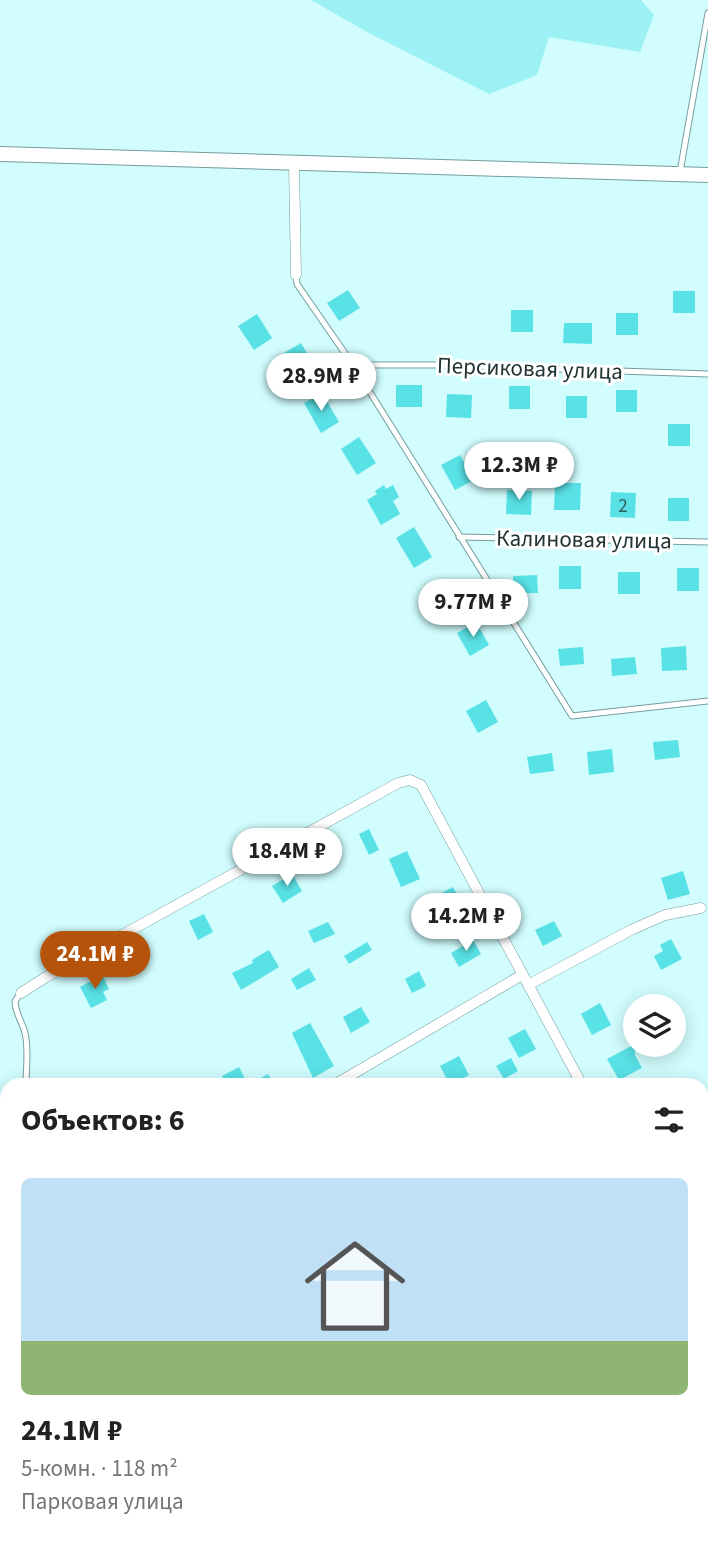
<!DOCTYPE html>
<html lang="ru">
<meta charset="utf-8">
<style>
:root{--surface:#fff;--page:#f6f6f6;--text:#222;--muted:#767676;--line:#e0e0e0;--accent:#b45309}
body{margin:0;font-family:"Source Sans 3",sans-serif;background:var(--page);color:var(--text);height:100vh;display:flex;flex-direction:column;font-size:26px;white-space:nowrap}
*{box-sizing:border-box;margin:0}
p{font-size:23px;color:var(--muted)}
.icon{flex:none;width:38px;height:38px;fill:none;stroke:currentColor;stroke-width:2;stroke-linecap:round;stroke-linejoin:round}
.map{position:relative;flex:1;overflow:hidden}
.sheet{position:absolute;left:0px;top:1078px;width:709px;height:471px;display:flex;flex-direction:column;background:var(--surface);border-radius:21px 21px 0 0;box-shadow:0 4px 18px #0003}
.sheet>*{flex:none}
.tools{position:absolute;left:623px;top:994px;display:grid;gap:14px}
.tools a{display:grid;place-items:center;width:63px;height:63px;border-radius:50%;background:var(--surface);box-shadow:0 4px 18px #0003;font-size:35px}
.price{position:absolute;translate:-50% -60px;padding:0 16px;border-radius:24px;background:#fff;color:#222;font-size:23px;line-height:46px;filter:drop-shadow(0 2px 4px #0008)}
.price::after{content:'';position:absolute;left:50%;top:42px;width:21px;height:16px;margin-left:-10px;background:inherit;clip-path:polygon(0 0,100% 0,50% 100%)}
.price.current{background:var(--accent);color:#fff}
ul{padding:0;list-style:none}
li{display:grid;align-content:center;gap:14px;height:371px;padding:0 21px}
li+li{border-top:2px solid var(--line)}
li span{display:grid;place-items:center;height:217px;border-radius:10px;color:#555}
li>.icon{margin-inline-start:auto}
span .icon{width:126px;height:126px;fill:#fffc;stroke-width:1}
li b{font-size:30px}
h2{display:flex;justify-content:space-between;align-items:center;height:84px;padding:0 21px;font-size:30px}
.map>svg:first-child{display:block}
.green{fill:#9bf1f3}
.building{fill:#59e2e6}
.lines{fill:none;stroke-linecap:round;stroke-linejoin:round}
.lane-casing{stroke:#749d9e;stroke-width:7}
.street-casing{stroke:#749d9e;stroke-width:11}
.secondary-casing{stroke:#749d9e;stroke-width:16}
.lane{stroke:#fff;stroke-width:5}
.street{stroke:#fff;stroke-width:10}
.secondary{stroke:#fff;stroke-width:14}
.labels{text-anchor:middle;stroke-width:6;stroke-linejoin:round;paint-order:stroke}
.number-label{font-size:19px;fill:#306060}
.street-label{font-size:23px;fill:#233434;stroke:#fff}
</style>
<div class="map">
<svg width="708" height="1548" viewBox="0 0 708 1548">
<rect width="100%" height="100%" fill="#d1fdfe"/>
<!-- green -->
<g class="green">
<path d="M311,0H641L654,15L640,52L549,37L537,75L489,94L369,33Z"/>
<path d="M0,1322L7,1323V1510L0,1516Z"/>
<path d="M388,1542H521L524,1548H376Z"/>
</g>
<!-- building -->
<g class="building">
<path d="M348,290L360,308L339,321L327,303Z"/>
<rect x="673" y="291" width="22" height="22"/>
<rect x="511" y="310" width="22" height="22"/>
<rect x="616" y="313" width="22" height="22"/>
<path d="M257,314L272,338L254,350L238,326Z"/>
<path d="M564,323H592V344L563,343Z"/>
<path d="M301,343L318,372L301,382L284,353Z"/>
<rect x="396" y="385" width="26" height="22"/>
<rect x="509" y="386" width="21" height="23"/>
<rect x="616" y="390" width="21" height="22"/>
<path d="M322,393L339,422L321,433L304,403Z"/>
<path d="M447,394L472,395L471,418L446,417Z"/>
<rect x="566" y="396" width="21" height="22"/>
<rect x="668" y="424" width="22" height="22"/>
<path d="M359,437L376,463L357,475L341,449Z"/>
<path d="M460,455L474,480L455,490L441,465Z"/>
<path d="M555,483H581L580,510H554Z"/>
<path d="M384,485L386,489L393,485L399,497L393,501L400,514L381,525L367,500L377,494L375,491Z"/>
<path d="M507,490L532,491L531,515L506,514Z"/>
<path d="M611,492L636,493L635,518L610,517Z"/>
<rect x="668" y="498" width="21" height="23"/>
<path d="M414,527L432,557L414,568L396,538Z"/>
<rect x="559" y="566" width="22" height="23"/>
<rect x="677" y="568" width="22" height="23"/>
<rect x="618" y="572" width="22" height="22"/>
<path d="M537,575L538,593H513V576Z"/>
<path d="M439,582L453,605L437,615L423,592Z"/>
<path d="M476,622L489,645L470,656L457,633Z"/>
<path d="M686,646L687,670L662,671L661,648Z"/>
<path d="M583,647L584,664L560,666L558,649Z"/>
<path d="M635,657L637,674L612,676L611,659Z"/>
<path d="M486,700L498,722L478,733L466,711Z"/>
<path d="M678,740L680,757L655,760L653,742Z"/>
<path d="M612,749L614,772L589,775L587,752Z"/>
<path d="M552,753L554,771L530,774L527,757Z"/>
<path d="M369,829L379,850L369,855L359,834Z"/>
<path d="M407,851L420,879L401,887L389,859Z"/>
<path d="M683,871L690,894L668,900L661,878Z"/>
<path d="M292,874L302,891L283,903L272,886Z"/>
<path d="M453,887L467,914L448,923L442,911L431,916L424,902Z"/>
<path d="M204,914L213,932L198,940L189,921Z"/>
<path d="M554,921L562,936L543,946L535,930Z"/>
<path d="M328,922L335,934L314,943L308,931Z"/>
<path d="M671,939L682,959L661,970L654,956L663,951L660,945Z"/>
<path d="M473,940L481,954L459,967L451,953Z"/>
<path d="M367,942L372,950L349,964L344,956Z"/>
<path d="M269,950L279,967L241,990L232,973L253,963L252,960Z"/>
<path d="M309,968L316,980L297,990L291,979Z"/>
<path d="M419,971L426,986L412,993L405,979Z"/>
<path d="M102,975L109,989L103,992L107,1000L91,1008L80,987Z"/>
<path d="M600,1003L611,1025L592,1035L581,1014Z"/>
<path d="M361,1007L370,1022L351,1033L343,1017Z"/>
<path d="M310,1023L334,1066L313,1078L292,1033Z"/>
<path d="M525,1029L536,1049L519,1058L508,1038Z"/>
<path d="M635,1044V1055L642,1068L619,1080L607,1059Z"/>
<path d="M459,1056L469,1075L450,1085L440,1066Z"/>
<path d="M511,1058L518,1071L504,1079L496,1066Z"/>
<path d="M239,1067L248,1085L268,1074L274,1085H227L222,1076Z"/>
</g>
<g class="lines">
<defs>
<g id="lane">
<path d="M680,172L708,13"/>
<path d="M296,275L297,284L353,365L572,716L708,701"/>
<path d="M353,365H443L708,374"/>
<path d="M459,537L708,542"/>
<path d="M21,993L15,1001C15,1013 22,1021 25,1033C29,1050 26,1068 26,1085"/>
<path d="M702,1396L708,1393"/>
</g>
<g id="street">
<path d="M294,163L296,275"/>
<path d="M528,985L631,930L665,915L701,908"/>
<path d="M21,993L46,977L398,783L410,780L421,785L582,1085"/>
<path d="M334,1085L522,975"/>
<path d="M0,1281L7,1266"/>
<path d="M702,1298L708,1309"/>
<path d="M702,1357L708,1353"/>
<path d="M0,1527L7,1523"/>
<path d="M0,1538L11,1548"/>
<path d="M676,1542L678,1548"/>
<path d="M357,1548L368,1542"/>
</g>
<path id="secondary" d="M0,154L708,175"/>
</defs>
<!-- lane casing -->
<use href="#lane" class="lane-casing"/>
<!-- street casing -->
<use href="#street" class="street-casing"/>
<!-- secondary casing -->
<use href="#secondary" class="secondary-casing"/>
<!-- lane -->
<use href="#lane" class="lane"/>
<!-- street -->
<use href="#street" class="street"/>
<!-- secondary -->
<use href="#secondary" class="secondary"/>
</g>
<g class="labels">
<!-- number labels -->
<g class="number-label">
<text x="623" y="512">2</text>
</g>
<!-- street labels -->
<g class="street-label">
<text transform="translate(530 368) rotate(2)" y="8">Персиковая улица</text>
<text transform="translate(584 539) rotate(1)" y="8">Калиновая улица</text>
</g>
</g>
</svg>
<div class="tools">
<a><svg class="icon" aria-label="layers" viewBox="0 0 24 24"><path d="M12 4l9 5-9 5-9-5zM3 14l9 5 9-5"/></svg></a>
</div>
<b class="price" style="left:321px;top:413px">28.9M ₽</b>
<b class="price" style="left:519px;top:502px">12.3M ₽</b>
<b class="price" style="left:473px;top:639px">9.77M ₽</b>
<b class="price" style="left:287px;top:888px">18.4M ₽</b>
<b class="price" style="left:466px;top:953px">14.2M ₽</b>
<b class="price current" style="left:95px;top:991px">24.1M ₽</b>
<section class="sheet">
<h2>Объектов: 6<svg class="icon" aria-label="filters" viewBox="0 0 24 24"><path d="M4 7h16M4 17h16"/><circle cx="9" cy="7" r="2"/><circle cx="15" cy="17" r="2"/></svg></h2>
<ul>
<li><span style="background:linear-gradient(#bfe0f5 75%,#8fb573 0)"><svg class="icon" aria-label="home" viewBox="0 0 24 24"><path d="M3 11l9-7 9 7M6 9v11h12V9"/></svg></span><div><b>24.1M ₽</b><p>5-комн. · 118 m²</p><p>Парковая улица</p></div></li>
</ul>
</section>
</div>
